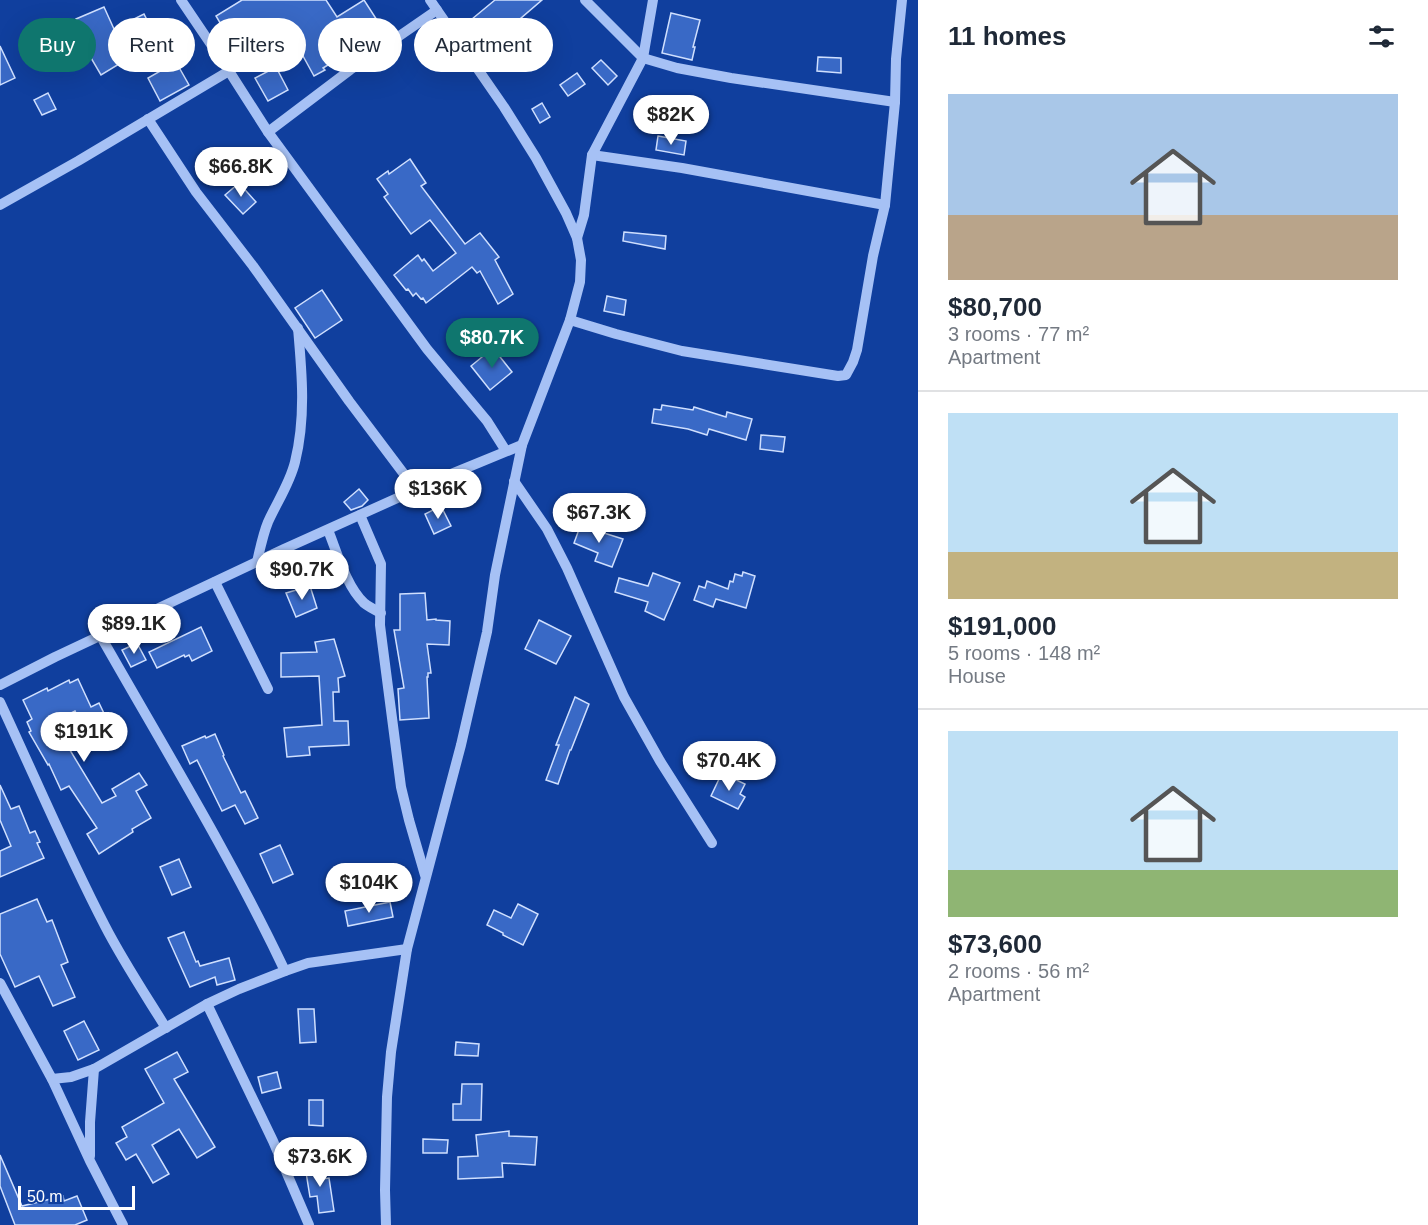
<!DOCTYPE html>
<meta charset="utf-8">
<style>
:root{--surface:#fff;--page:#f2f2f3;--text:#1f2937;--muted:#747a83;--line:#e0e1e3;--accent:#0f766e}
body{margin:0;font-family:Helvetica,sans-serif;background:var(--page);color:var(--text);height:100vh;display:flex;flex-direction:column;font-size:22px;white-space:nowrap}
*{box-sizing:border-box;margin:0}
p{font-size:20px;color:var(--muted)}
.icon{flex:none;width:33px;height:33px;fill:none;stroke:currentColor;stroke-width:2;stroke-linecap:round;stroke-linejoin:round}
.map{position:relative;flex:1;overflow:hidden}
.details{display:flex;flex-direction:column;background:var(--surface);width:510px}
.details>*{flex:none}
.top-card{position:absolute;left:18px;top:18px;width:570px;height:54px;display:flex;gap:12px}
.scale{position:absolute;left:18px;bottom:15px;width:117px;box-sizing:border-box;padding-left:6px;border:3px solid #fff;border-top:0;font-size:16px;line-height:21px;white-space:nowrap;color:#fff;-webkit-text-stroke:4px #103f9e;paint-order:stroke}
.price{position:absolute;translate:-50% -51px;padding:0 14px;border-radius:21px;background:#fff;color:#222;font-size:20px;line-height:39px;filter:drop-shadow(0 2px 3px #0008)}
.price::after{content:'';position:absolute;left:50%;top:36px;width:18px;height:14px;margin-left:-9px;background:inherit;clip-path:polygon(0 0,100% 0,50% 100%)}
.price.selected{background:var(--accent);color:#fff}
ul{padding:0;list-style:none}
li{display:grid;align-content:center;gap:12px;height:318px;padding:0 30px}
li+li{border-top:2px solid var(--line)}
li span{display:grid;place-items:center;height:186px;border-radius:0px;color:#555}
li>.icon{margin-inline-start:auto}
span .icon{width:108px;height:108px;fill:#fffc;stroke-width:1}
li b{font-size:26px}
h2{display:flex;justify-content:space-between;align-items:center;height:72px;padding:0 30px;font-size:26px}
.tag{padding:0 21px;border-radius:27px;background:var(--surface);box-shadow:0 6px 24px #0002;font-size:21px;line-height:54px}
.tag.selected{background:var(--accent);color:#fff}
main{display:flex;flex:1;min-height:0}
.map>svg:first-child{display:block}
.building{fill:#3969c6;stroke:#cfdffe;stroke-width:1.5}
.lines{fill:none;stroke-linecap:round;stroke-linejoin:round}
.minor{stroke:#a6c1f5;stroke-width:10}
</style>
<main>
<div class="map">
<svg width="918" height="1225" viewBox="0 0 918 1225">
<rect width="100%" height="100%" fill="#103f9e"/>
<!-- building -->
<g class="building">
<path d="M242,0H326L337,17L364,0L384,31L323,68L325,70L314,76L303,56L284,68L258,32L256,33L248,20L226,33L216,16Z"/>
<path d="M495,0H542L492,43L472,19Z"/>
<path d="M104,7L114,29L144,14L151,28L120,43L129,58L101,75L87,51L51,68L42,49L81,30L76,19Z"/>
<path d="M671,13L700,20L693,47H695L692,60L662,53Z"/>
<path d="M0,46L15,78L0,85Z"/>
<path d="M818,57L841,58V73L817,71Z"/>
<path d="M601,60L617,76L608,85L592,68Z"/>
<path d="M176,62L189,85L160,101L148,78Z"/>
<path d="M276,67L288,90L268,101L255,78Z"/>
<path d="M577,73L585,84L568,96L560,85Z"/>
<path d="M48,93L56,109L42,115L34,100Z"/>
<path d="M542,103L550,117L540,123L532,109Z"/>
<path d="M658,136L686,141L684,155L656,150Z"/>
<path d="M410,159L426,183L421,186L465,244L480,233L499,257L495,260L513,294L498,304L480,271L477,273L472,267L426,303L423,298L421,299L416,293L413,296L408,289L406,290L394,275L418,255L422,261L424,259L433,271L456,253L430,220L411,234L384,197L388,194L377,179L388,171L389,174Z"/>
<path d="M239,183L256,202L243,214L225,195Z"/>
<path d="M624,232L666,236L665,249L623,241Z"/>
<path d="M322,290L342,320L315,338L295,308Z"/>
<path d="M607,296L626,300L624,315L604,311Z"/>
<path d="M493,348L512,372L490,390L471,366Z"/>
<path d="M662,405L693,410L694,407L726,417L727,412L752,419L746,440L709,429L707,435L688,429L652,423L654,409L661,410Z"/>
<path d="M761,435L785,437L783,452L760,449Z"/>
<path d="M359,489L368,500L362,506L351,510L344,502Z"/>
<path d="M441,506L451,526L434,534L425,514Z"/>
<path d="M581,524L604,533L623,539L612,567L595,561L598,553L574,543Z"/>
<path d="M743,572L755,576L746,608L716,599L713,607L694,600L699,586L705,588L707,581L728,589L730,581L733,582L735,574L742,576Z"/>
<path d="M653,573L680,583L664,620L645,611L648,602L615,592L619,578L648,586Z"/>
<path d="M310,586L317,608L296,617L286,593Z"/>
<path d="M425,593L427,620L436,619V620L450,621L449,645L427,644L431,673H428V677H427L429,718L400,720L398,689L404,688L394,630H400V594Z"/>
<path d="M539,620L571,636L556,664L525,649Z"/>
<path d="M201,627L212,651L192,661L189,655L185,657L184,655L157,668L149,652Z"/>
<path d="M334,639L345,676L338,678L339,692H333L334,721H348L349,745L309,747L310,755L287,757L284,728L322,725L319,676L281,677V653L317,652L315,642Z"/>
<path d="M137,643L146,660L131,667L122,650Z"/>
<path d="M78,679L91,707L99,703L110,726L87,737L75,711L53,722L102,803L116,796L112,789L139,773L147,785L136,791L151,818L132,829L133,832L99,854L87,834L97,828L69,786L61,790L49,764L48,765L29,732L31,731L27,722L32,719L23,700L47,688L48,691L69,680L70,683Z"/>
<path d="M575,697L589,704L571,750H570L558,784L546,780L559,745H556Z"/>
<path d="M215,734L224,755L223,756L241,793L245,791L258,818L245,824L235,805L222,811L197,760L190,764L182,746L205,736L206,738Z"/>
<path d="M728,776L745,784L740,794L745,797L738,809L711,796L720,777L726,780Z"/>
<path d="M0,785L11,809L19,806L30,833L35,831L40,842L37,843L44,858L0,877V851L11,846L0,820Z"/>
<path d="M280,845L293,874L273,883L260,854Z"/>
<path d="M179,859L191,887L172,895L160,867Z"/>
<path d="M37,899L47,922L52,920L68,962L61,965L75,997L53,1006L39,976L15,987L0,954V914Z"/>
<path d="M390,902L393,917L348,926L345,911Z"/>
<path d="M518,904L538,914L523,945L503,935V933L487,925L494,910L511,918Z"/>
<path d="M184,932L196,962L198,961L200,966L229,958L235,980L217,985L215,977L190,987L168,938Z"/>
<path d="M298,1009H314L316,1042L300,1043Z"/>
<path d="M84,1021L99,1050L78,1060L64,1031Z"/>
<path d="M456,1042L479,1044L478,1056L455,1055Z"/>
<path d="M177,1052L188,1072L174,1079L215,1147L197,1158L179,1129L152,1145L169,1174L153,1183L136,1154L126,1160L116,1143L127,1137L122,1127L164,1103L145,1069Z"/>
<path d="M277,1072L281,1088L262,1093L258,1077Z"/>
<path d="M462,1084H482L481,1120H453V1104H461Z"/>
<path d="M309,1100H323V1126L309,1125Z"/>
<path d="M509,1131V1136L537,1137L535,1165L502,1163L503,1177L458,1179V1157L478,1156L476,1135Z"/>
<path d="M423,1139L448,1140L447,1153H423Z"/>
<path d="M0,1155L22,1206L63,1196L64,1201L77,1196L87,1220L75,1225H15L0,1186Z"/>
<path d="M321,1163L323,1179L329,1178L334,1211L319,1213L317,1196L310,1197L305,1166Z"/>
</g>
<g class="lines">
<!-- minor -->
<g class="minor">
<path d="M181,0L229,71L268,132L427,349L487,421L506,451"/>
<path d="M585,0L643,58L677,68L731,78L895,102"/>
<path d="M148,119L196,192L253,266L349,401L416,490"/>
<path d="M268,132L350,70L437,10"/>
<path d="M592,155L682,168L885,205"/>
<path d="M0,205L78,161L229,71"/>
<path d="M577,238L584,215L592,155L643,58L653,0"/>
<path d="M570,320L616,334L682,351L838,376L846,375L853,362L857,350L873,256L885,205L895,102L896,59L902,0"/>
<path d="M514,481L547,529L567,568L624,697L660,761L712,843"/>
<path d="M360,515L381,564L380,625L382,641L401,787L409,820L425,875"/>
<path d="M328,530C337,552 346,586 364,603C369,607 375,610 381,613"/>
<path d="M257,562C260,549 263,534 268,522C277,502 290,483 295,462C306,418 302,373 298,328"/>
<path d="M215,582L268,689"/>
<path d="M100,635C163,746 230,855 285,971"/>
<path d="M0,685L55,657L284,549L444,477L522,445"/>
<path d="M0,702C35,777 67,853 105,926C123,961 145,994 166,1028"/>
<path d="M0,983L52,1079L90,1161L123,1225"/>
<path d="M207,1004L273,1141L309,1225"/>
<path d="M52,1079L71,1077L94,1069L207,1004L239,989L285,971L308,963L407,949"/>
<path d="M90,1156V1122L94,1069"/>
<path d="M386,1225L385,1190L387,1097L391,1052L407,949L461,745L487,632L495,575L522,445L570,320L580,282L581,260L577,238L566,213L536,158L504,107L430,0"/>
</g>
</g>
</svg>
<div class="scale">50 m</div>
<b class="price" style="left:671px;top:146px">$82K</b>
<b class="price" style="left:241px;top:198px">$66.8K</b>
<b class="price selected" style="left:492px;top:369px">$80.7K</b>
<b class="price" style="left:438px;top:520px">$136K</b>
<b class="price" style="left:599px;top:544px">$67.3K</b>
<b class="price" style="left:302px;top:601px">$90.7K</b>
<b class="price" style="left:134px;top:655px">$89.1K</b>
<b class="price" style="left:84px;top:763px">$191K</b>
<b class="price" style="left:729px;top:792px">$70.4K</b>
<b class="price" style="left:369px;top:914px">$104K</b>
<b class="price" style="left:320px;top:1188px">$73.6K</b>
<div class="top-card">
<a class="tag selected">Buy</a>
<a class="tag">Rent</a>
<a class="tag">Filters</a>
<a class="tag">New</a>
<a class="tag">Apartment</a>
</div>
</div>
<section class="details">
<h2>11 homes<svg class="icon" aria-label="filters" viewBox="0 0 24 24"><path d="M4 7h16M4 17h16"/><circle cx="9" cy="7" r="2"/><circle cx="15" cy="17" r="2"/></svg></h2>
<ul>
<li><span style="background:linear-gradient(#a9c7e8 65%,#b9a48a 0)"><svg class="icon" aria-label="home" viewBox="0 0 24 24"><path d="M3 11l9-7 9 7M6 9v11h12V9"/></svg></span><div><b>$80,700</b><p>3 rooms · 77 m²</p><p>Apartment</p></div></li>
<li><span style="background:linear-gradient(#bfe0f5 75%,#c2b280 0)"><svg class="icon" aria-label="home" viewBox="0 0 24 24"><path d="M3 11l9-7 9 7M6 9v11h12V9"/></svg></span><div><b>$191,000</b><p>5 rooms · 148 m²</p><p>House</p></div></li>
<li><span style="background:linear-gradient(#bfe0f5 75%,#8fb573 0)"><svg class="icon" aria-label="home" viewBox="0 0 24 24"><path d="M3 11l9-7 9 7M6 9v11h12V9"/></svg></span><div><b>$73,600</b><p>2 rooms · 56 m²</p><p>Apartment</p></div></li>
</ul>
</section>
</main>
